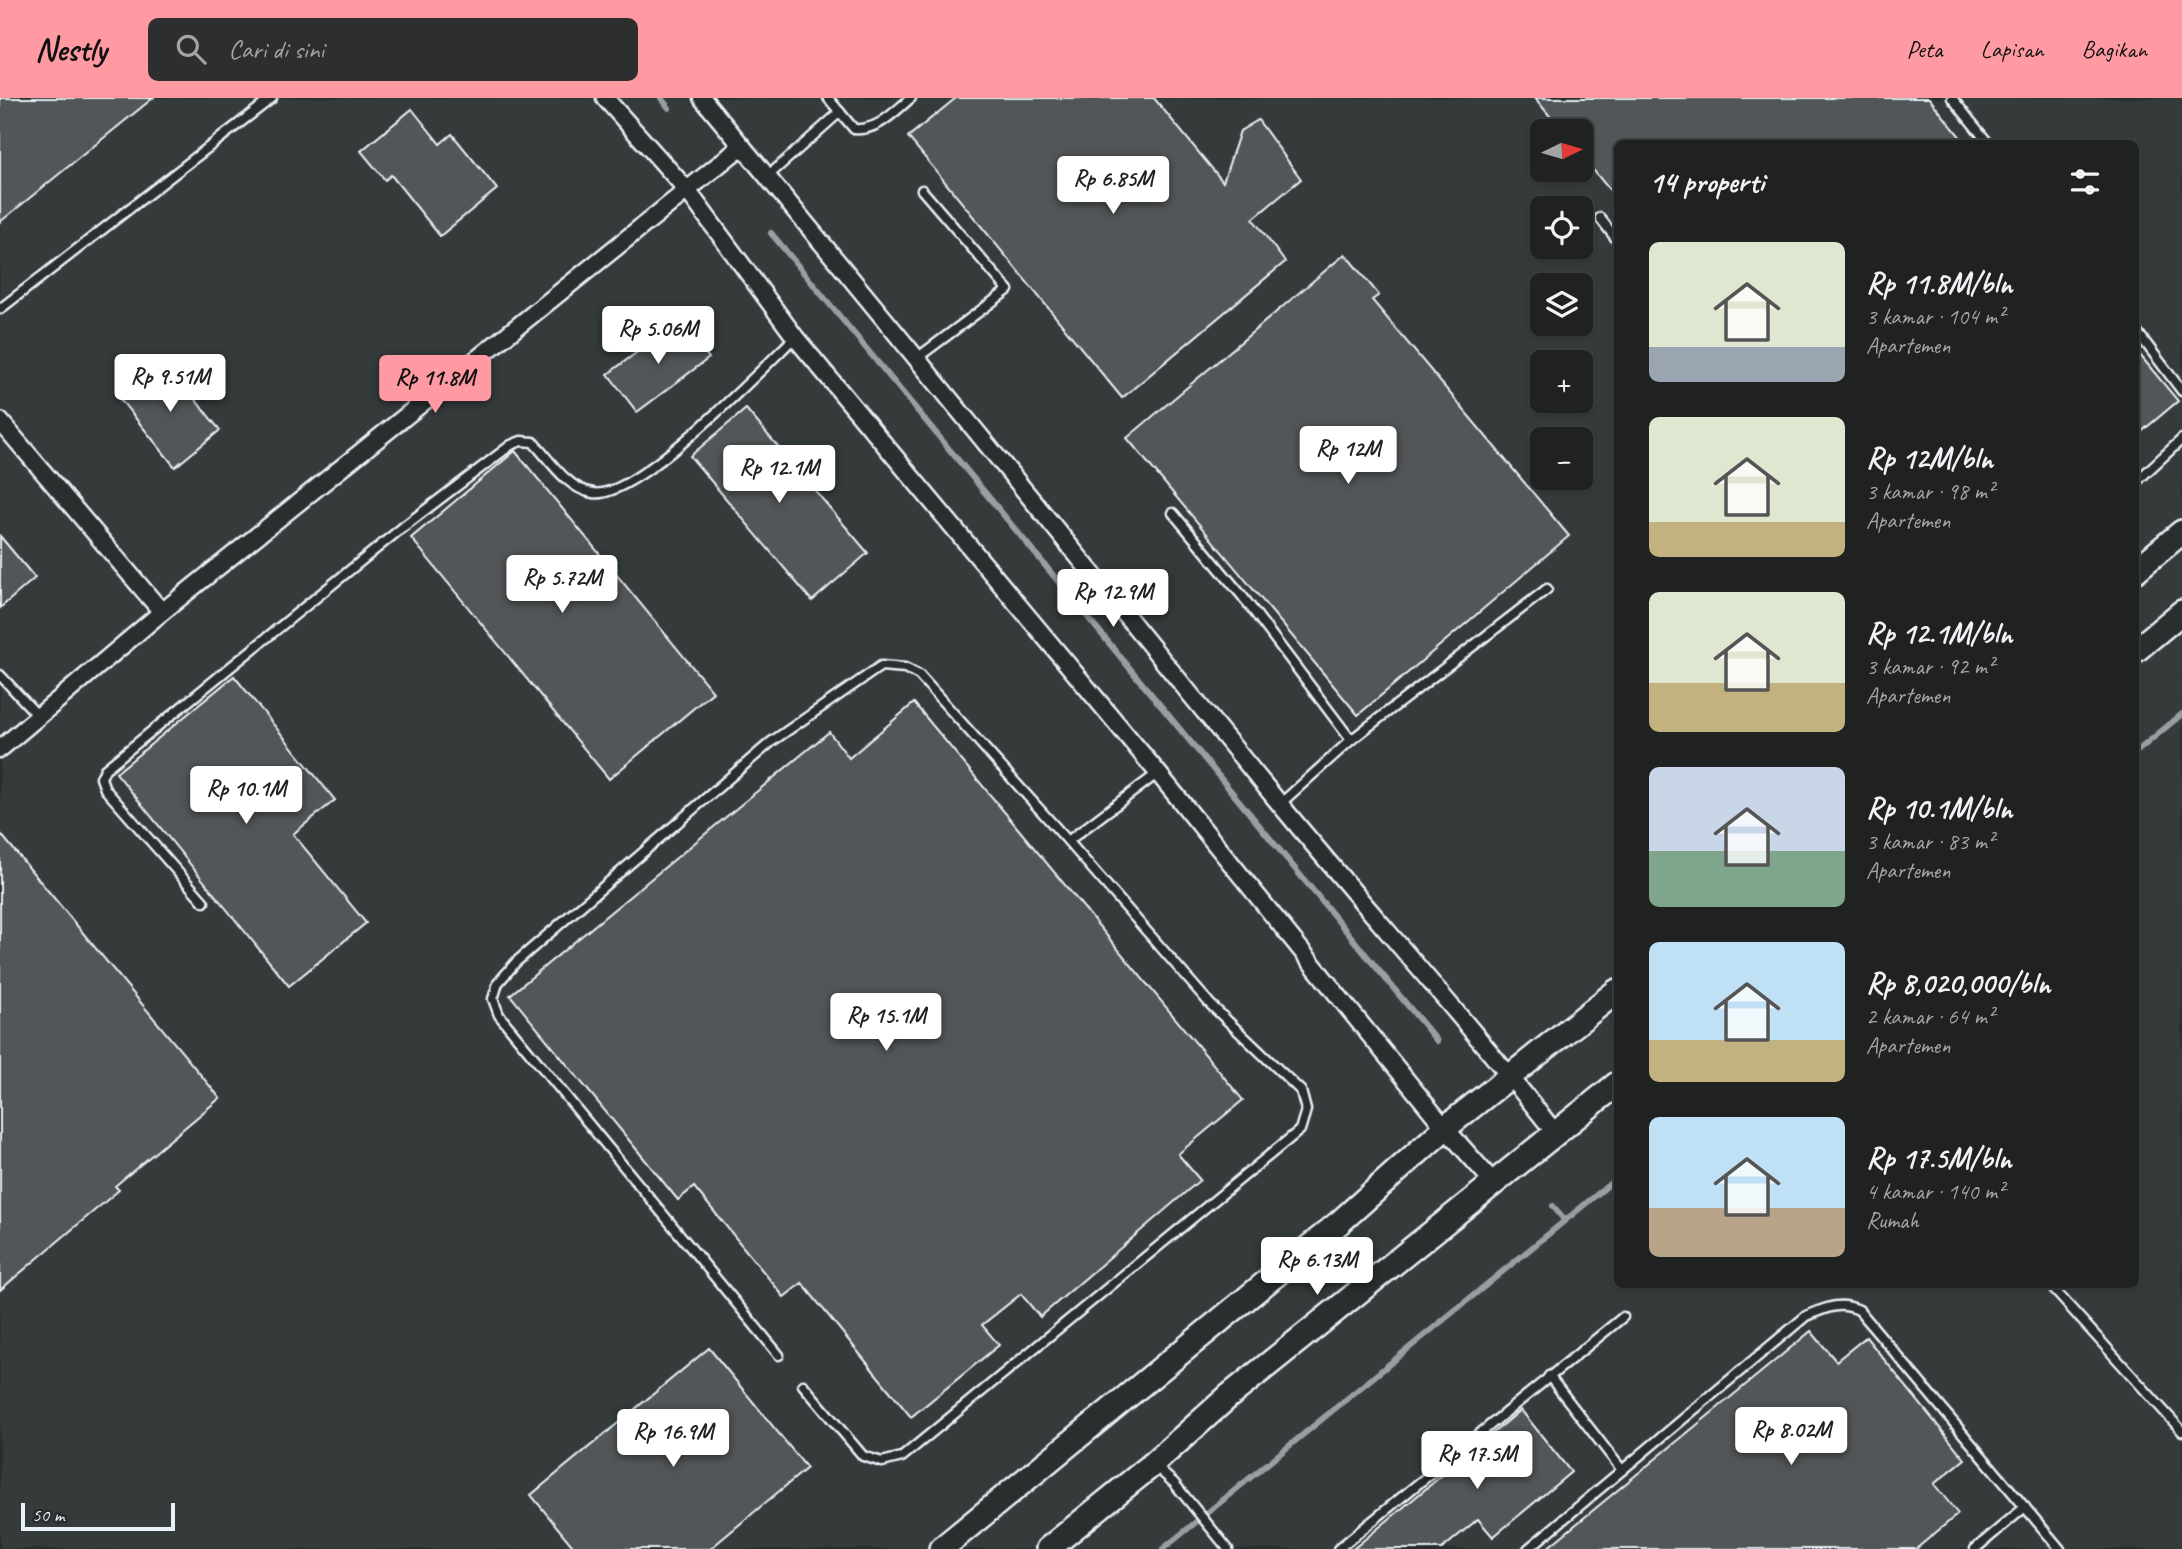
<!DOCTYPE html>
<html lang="id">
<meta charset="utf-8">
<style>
:root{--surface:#202222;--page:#2d2f2f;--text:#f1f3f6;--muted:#a2a4a5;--line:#3d3f40;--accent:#ff9aa2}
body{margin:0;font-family:Caveat,sans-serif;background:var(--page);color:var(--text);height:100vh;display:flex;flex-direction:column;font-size:26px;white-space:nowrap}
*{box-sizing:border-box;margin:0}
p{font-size:23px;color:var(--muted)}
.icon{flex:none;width:38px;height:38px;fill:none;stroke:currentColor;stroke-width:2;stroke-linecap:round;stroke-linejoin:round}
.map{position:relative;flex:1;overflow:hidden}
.panel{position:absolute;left:1614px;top:42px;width:525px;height:1148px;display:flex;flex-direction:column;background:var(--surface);border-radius:10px;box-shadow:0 2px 5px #0004,0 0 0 2px var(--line)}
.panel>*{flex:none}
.needle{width:46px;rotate:85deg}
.fabs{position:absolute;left:1530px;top:21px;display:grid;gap:14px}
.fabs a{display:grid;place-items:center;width:63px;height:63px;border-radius:10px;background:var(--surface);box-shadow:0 2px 5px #0004,0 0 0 2px var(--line);font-size:35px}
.scale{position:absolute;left:21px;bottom:18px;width:154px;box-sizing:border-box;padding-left:7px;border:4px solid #e8f1f8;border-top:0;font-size:19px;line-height:24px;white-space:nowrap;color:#e8f1f8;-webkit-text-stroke:5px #2a2d2e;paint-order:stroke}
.price{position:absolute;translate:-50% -60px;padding:0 16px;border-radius:7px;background:#fff;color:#222;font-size:23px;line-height:46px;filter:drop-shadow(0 2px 4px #0008)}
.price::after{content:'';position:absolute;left:50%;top:42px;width:21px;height:16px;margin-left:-10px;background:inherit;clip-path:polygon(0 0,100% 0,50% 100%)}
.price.current{background:var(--accent);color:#111}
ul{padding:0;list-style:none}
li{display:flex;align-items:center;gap:21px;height:175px;padding:0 35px}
li span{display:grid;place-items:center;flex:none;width:196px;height:140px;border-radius:10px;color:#555}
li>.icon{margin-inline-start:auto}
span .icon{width:84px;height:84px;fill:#fffc;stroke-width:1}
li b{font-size:30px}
h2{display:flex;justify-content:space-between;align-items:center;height:84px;padding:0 35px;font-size:30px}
header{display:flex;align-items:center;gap:42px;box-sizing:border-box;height:98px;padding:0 35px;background:var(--accent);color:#111}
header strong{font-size:33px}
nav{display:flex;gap:38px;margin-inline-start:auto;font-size:24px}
.search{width:490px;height:63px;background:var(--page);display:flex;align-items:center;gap:18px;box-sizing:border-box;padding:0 24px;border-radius:10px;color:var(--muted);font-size:26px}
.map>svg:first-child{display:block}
.built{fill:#363a3b;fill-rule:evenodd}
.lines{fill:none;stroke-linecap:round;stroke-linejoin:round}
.stream{stroke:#989fa3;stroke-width:6}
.building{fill:#535759;stroke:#e8f1f8;stroke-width:2}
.lane-casing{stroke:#e8f1f8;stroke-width:13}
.street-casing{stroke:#e8f1f8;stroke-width:21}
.secondary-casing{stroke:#e8f1f8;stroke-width:28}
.lane{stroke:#2a2d2e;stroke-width:8}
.street{stroke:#2a2d2e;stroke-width:16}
.secondary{stroke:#2a2d2e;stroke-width:23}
</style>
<header>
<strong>Nestly</strong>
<div class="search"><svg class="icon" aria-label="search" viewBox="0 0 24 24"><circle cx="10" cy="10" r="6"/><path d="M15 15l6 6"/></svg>Cari di sini</div>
<nav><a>Peta</a><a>Lapisan</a><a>Bagikan</a></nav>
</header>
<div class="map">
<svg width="2182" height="1451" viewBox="0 0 2182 1451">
<rect width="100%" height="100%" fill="#2a2d2e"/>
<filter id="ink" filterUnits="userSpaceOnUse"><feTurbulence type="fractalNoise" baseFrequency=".0143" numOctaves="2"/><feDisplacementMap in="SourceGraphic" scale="14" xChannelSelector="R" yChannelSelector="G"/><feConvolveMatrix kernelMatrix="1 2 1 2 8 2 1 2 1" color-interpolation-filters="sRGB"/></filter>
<g filter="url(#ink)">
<!-- built -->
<path class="built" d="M0,0H2182V1451H0ZM1542,33H1580V72H1542ZM1617,46H2135V1186H1617ZM1542,110H1580V149H1542ZM1542,187H1580V226H1542ZM1542,264H1580V303H1542ZM1542,341H1580V380H1542Z"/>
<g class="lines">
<!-- stream -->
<g class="stream">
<path d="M661,0L669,10"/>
<path d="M771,135L1437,943"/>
<path d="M2135,655L2182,616"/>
<path d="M1553,1108L1565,1123"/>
<path d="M1163,1451L1617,1080"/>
</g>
</g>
<!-- building -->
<g class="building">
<path d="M0,0H153L0,124Z"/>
<path d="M956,0H1154L1223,84L1240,33L1258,22L1301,81L1253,121L1285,164L1122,300L908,39Z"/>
<path d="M1535,0H1929L1966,46H1617V101L1580,56V33H1562Z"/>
<path d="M412,11L440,46L452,36L497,91L440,138L391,77L385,82L361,53Z"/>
<path d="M1345,156L1379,197L1372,202L1569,438L1358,617L1127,340Z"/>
<path d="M680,222L709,260L637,314L608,276Z"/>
<path d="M2135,251L2178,303L2135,339Z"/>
<path d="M164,263L220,332L175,369L119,300Z"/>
<path d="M746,311L868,455L812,503L690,358Z"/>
<path d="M515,353L713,594L609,681L411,440Z"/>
<path d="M0,438L35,480L0,510Z"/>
<path d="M234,578L335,702L293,736L366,825L289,888L116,675Z"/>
<path d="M914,605L1243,1002L1178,1056L1200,1082L1040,1219L1021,1196L982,1227L999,1247L911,1319L802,1185L784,1199L694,1089L678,1102L510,897L829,634L849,660Z"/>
<path d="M0,735L220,1000L115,1088L119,1092L0,1192Z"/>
<path d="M1811,1233L1836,1263L1866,1239L1965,1361L1934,1386L1958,1416L1916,1451H1546Z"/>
<path d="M709,1250L807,1370L710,1451H575L531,1397Z"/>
<path d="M1521,1312L1571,1374L1493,1439L1478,1421L1442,1451H1353Z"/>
</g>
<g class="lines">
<defs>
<g id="lane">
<path d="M828,0L854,31C878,33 894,14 911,0"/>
<path d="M1952,0L1989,46"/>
<path d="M768,78L840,14"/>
<path d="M1600,120L1617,142"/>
<path d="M0,211L272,0"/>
<path d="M2135,231L2182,293"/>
<path d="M917,260L1008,192L922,92"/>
<path d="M2135,385L2182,341"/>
<path d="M1173,415L1243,499L1351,642"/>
<path d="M0,577L39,619"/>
<path d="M1280,706L1351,642L1547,491"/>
<path d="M204,804L105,691L101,680L105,671L403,429L511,347L521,343L533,344C550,362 567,391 593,395C635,403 762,271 795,239"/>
<path d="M2049,1186L2182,1333"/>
<path d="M779,1257L499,917L493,901L498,885L516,864L771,644L881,568L905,570L919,577L1068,743"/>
<path d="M1549,1278L1622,1372"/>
<path d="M803,1287L863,1358L882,1364L902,1359L1300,1032L1306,1012L1301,993L1211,907L1068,743L1158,675"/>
<path d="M1155,1368L1174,1385L1228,1451"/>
<path d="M1338,1451L1623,1219"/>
<path d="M1528,1451L1806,1218C1826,1210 1839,1203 1859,1212L2060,1451"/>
<path d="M1975,1451L2025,1409"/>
</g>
<g id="street">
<path d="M605,0L687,92L795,239L1158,675L1445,1030L1493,1084"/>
<path d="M702,0C896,233 1087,470 1279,705C1370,816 1468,923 1556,1036"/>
<path d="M0,323L162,514"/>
<path d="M0,651L162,514L742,48"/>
</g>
<g id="secondary">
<path d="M2135,473L2182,434"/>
<path d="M2135,553L2182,514"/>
<path d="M941,1451L1340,1124L1445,1030L1617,893"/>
<path d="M1048,1451L1153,1366L1229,1298L1617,986"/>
</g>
</defs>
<!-- lane casing -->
<use href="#lane" class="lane-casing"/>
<!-- street casing -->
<use href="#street" class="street-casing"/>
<!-- secondary casing -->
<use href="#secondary" class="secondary-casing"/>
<!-- lane -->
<use href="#lane" class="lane"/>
<!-- street -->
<use href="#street" class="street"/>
<!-- secondary -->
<use href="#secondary" class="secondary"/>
</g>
</g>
</svg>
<div class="fabs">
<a><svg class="needle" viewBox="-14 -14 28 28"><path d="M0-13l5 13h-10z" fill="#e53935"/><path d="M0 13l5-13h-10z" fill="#a2a4a5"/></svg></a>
<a><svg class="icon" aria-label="locate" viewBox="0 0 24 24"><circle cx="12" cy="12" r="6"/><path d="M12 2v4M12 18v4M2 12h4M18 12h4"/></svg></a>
<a><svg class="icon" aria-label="layers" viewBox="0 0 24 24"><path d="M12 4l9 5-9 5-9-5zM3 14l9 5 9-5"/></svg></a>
<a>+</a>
<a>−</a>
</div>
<div class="scale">50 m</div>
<b class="price" style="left:1113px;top:118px">Rp 6.85M</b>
<b class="price" style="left:658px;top:268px">Rp 5.06M</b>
<b class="price" style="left:170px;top:316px">Rp 9.51M</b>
<b class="price current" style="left:435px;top:317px">Rp 11.8M</b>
<b class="price" style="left:1348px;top:388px">Rp 12M</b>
<b class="price" style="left:779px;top:407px">Rp 12.1M</b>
<b class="price" style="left:562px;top:517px">Rp 5.72M</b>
<b class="price" style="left:1113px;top:531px">Rp 12.9M</b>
<b class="price" style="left:246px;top:728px">Rp 10.1M</b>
<b class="price" style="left:886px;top:955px">Rp 15.1M</b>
<b class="price" style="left:1317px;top:1199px">Rp 6.13M</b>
<b class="price" style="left:1791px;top:1369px">Rp 8.02M</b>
<b class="price" style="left:673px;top:1371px">Rp 16.9M</b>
<b class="price" style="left:1477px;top:1393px">Rp 17.5M</b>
<section class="panel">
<h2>14 properti<svg class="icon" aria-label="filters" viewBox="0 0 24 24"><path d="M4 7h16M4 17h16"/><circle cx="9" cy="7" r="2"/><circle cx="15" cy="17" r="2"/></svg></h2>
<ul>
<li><span style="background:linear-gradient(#dfe7d0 75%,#9aa5b1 0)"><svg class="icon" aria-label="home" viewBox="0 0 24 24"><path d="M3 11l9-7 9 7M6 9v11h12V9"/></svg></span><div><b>Rp 11.8M/bln</b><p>3 kamar · 104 m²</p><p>Apartemen</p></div></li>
<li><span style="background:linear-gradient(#dfe7d0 75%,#c2b280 0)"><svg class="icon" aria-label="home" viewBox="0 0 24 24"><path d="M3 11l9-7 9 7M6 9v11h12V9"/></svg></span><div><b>Rp 12M/bln</b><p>3 kamar · 98 m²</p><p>Apartemen</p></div></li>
<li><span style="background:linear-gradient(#dfe7d0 65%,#c2b280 0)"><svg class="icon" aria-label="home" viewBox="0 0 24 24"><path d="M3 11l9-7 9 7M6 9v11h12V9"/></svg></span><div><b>Rp 12.1M/bln</b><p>3 kamar · 92 m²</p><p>Apartemen</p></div></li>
<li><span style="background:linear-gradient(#c9d6e8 60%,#7fa58c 0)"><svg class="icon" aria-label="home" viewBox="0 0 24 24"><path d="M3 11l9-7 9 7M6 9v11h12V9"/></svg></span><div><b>Rp 10.1M/bln</b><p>3 kamar · 83 m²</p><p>Apartemen</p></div></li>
<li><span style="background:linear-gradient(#bfe0f5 70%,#c2b280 0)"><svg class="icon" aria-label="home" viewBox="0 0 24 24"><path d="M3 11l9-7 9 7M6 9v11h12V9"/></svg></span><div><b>Rp 8,020,000/bln</b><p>2 kamar · 64 m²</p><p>Apartemen</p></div></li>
<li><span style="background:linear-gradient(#bfe0f5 65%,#b9a48a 0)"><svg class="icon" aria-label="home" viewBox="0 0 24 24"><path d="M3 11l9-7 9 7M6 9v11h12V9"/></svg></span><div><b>Rp 17.5M/bln</b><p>4 kamar · 140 m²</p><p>Rumah</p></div></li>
</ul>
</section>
</div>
